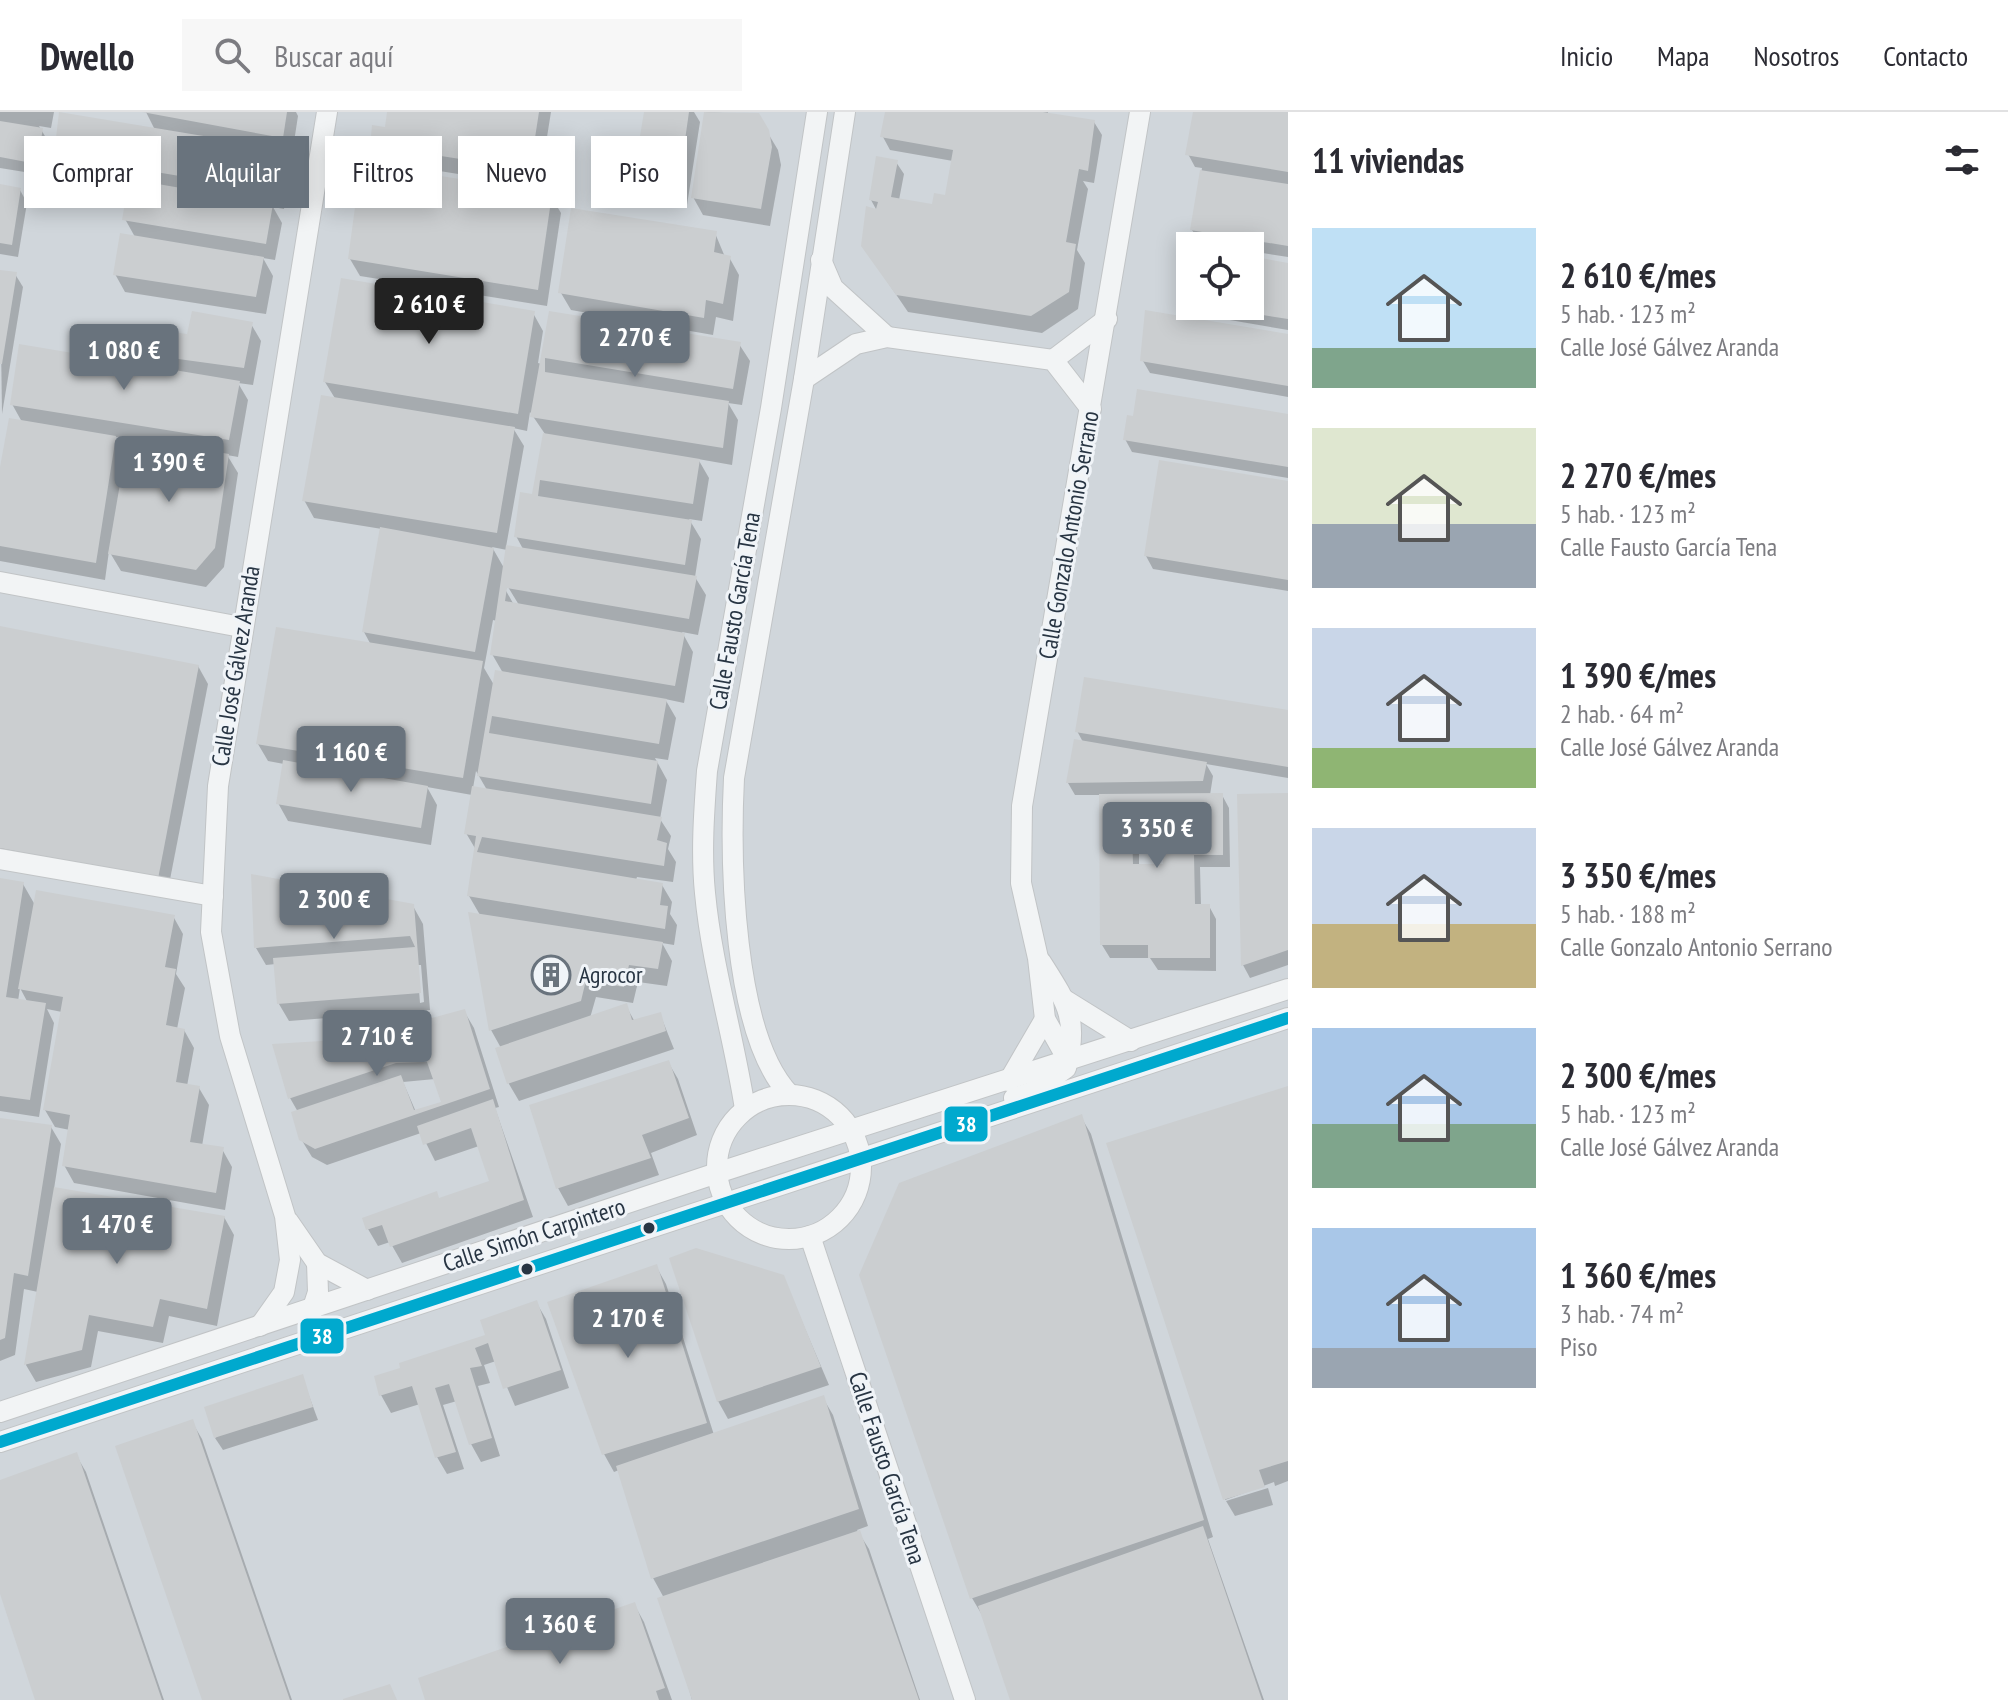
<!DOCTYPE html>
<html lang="es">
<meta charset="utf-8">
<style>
:root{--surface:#fff;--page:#f7f7f7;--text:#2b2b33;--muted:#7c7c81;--line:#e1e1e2;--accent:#69737d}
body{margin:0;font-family:"PT Sans Narrow",sans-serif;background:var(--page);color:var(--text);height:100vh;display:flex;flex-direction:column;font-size:30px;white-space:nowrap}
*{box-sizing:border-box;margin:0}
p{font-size:26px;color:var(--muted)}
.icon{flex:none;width:44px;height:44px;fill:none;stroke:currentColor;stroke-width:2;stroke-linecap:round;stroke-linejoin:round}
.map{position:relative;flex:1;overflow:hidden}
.details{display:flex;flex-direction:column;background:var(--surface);width:720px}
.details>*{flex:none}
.guide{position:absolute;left:24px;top:24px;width:760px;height:72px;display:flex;gap:16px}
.controls{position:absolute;left:1176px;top:120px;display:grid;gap:16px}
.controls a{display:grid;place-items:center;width:88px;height:88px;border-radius:0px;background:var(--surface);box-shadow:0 4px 20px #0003;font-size:40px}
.price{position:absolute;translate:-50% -68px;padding:0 18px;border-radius:8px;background:var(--accent);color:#fff;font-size:26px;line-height:52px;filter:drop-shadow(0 2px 4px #0008)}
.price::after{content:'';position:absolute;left:50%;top:48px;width:24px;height:18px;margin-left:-12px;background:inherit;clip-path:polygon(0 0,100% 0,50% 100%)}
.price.active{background:#222;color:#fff}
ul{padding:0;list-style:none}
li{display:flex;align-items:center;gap:24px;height:200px;padding:0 24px}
li span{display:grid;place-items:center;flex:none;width:224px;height:160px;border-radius:0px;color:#555}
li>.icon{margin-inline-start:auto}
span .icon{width:96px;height:96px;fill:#fffc;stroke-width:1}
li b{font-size:34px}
h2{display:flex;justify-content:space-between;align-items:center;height:96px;padding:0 24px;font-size:34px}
.chip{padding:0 28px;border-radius:0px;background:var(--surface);box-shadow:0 4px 20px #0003;font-size:28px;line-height:72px}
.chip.active{background:var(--accent);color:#fff}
header{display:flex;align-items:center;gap:48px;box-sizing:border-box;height:112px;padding:0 40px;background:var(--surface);border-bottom:2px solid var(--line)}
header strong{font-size:38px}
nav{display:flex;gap:44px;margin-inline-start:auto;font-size:28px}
.search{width:560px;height:72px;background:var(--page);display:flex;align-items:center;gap:20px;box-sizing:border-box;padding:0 28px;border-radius:0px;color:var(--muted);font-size:30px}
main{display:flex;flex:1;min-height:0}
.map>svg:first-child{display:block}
.built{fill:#d0d6db;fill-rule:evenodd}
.shadow{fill:#0003;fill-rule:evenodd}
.building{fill:#cbced0;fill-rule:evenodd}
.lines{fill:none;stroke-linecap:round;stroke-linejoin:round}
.minor-casing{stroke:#c1c4c6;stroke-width:22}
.minor{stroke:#f2f4f5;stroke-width:20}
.bus-1-casing{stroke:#f0f4f8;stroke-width:18}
.bus-1{stroke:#00a9ce;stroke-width:12}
.bus-dot{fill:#283543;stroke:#f0f4f8;stroke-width:3}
.labels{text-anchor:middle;stroke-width:6;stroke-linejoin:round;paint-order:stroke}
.street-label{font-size:24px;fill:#283543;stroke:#f0f4f8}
.poi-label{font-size:24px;fill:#283543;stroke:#f0f4f8;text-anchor:start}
.line-badge{stroke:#f0f4f8;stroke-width:3}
.badge-label{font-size:22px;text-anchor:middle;font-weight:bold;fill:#fff}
</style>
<header>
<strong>Dwello</strong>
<div class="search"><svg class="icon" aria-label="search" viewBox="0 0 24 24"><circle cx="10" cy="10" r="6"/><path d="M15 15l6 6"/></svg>Buscar aquí</div>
<nav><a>Inicio</a><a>Mapa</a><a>Nosotros</a><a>Contacto</a></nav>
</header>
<main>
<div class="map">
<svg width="1288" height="1588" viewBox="0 0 1288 1588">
<rect width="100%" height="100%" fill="#e3e6e8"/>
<!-- built -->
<path class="built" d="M0,0H1288V1588H0ZM1190,134H1250V194H1190Z"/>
<!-- shadow -->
<g class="shadow">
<path d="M0,0H54L51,16L39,14L49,31L43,63L0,56Z"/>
<path d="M146,0H296L298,4L292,43L281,41L290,56L284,97L273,95L282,111L275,148L263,146L273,164L266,202L125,180L115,162L135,125L125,107L131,71L67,60L56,42L155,18Z"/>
<path d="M388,0H551L539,75L408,54L394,42L383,41L373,23L387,17Z"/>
<path d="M646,0H694L700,10L687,93L622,84L612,66L637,56Z"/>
<path d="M706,0L757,3L778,38L781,53L770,114L703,103L693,85Z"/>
<path d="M887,0H1048V3L1094,10L1102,23L1094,71L1083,69L1088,77L1077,138L1085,151L1078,197L1042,221L908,200L863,134L877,99L871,88L896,50L904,62L899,88L933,94L947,85L953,49L890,38L883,25Z"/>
<path d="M1195,0H1288V145L1250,139V134L1200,130L1192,118L1202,56L1195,55L1188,42Z"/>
<path d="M0,74L20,78L27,91L18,145L0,142Z"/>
<path d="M551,84L561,101L547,194L360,164L350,147Z"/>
<path d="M715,121L725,145H729L739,163L733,209L716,205L713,223L571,198L561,181Z"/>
<path d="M1190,141V194H1250V146L1288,153V218L1189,201L1182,189Z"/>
<path d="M0,160L15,162L23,175L2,302Z"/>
<path d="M533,201L543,219L538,251L542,252L551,201L739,232L750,249L742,293L728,291L738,308L732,353L698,347L709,366L702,409L689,407L701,427L695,465L706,483L698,523L682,520L693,540L684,591L665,587L676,606L668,648L655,646L667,668L660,707L671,724L668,737L676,750L673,770L637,765L636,768L662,773L672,790L670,802L677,813L674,833L662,831L672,849L667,874L638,870L633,891L596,885L590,906L626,894L635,910L660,902L674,937L519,989L509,972L498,938L501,936L491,918L470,802L480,803L469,784L476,738L466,721L472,683L427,675L437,693L431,733L288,709L278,691L284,652L268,649L258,632L371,533L364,520L382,417L314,406L304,388L336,288L325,270ZM530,300L545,322L533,384L516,424L523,437L506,435L524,334L513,316L527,319ZM492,435L507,438L504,456ZM508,475L519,493H514L505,477ZM493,508L497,509L492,542L503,561L494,573L484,556ZM476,659L487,678L473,676Z"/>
<path d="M251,212L261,229L253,273L238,271L248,288L238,345L227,343L238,361L224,455L206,475L121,459L109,439L105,468L0,449V366L22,310L12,292L159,257L151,243L189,225ZM114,325L130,327L127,346Z"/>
<path d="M1288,224V285L1150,261L1143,249Z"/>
<path d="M1288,304V366L1132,340L1125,327Z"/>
<path d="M1288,371V479L1153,457L1146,444Z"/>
<path d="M0,516L198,554L208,572L167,783L0,751Z"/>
<path d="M1288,600V666L1206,652L1213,664L1210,683H1222L1229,696L1230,755H1200L1201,794H1209L1216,807V859L1158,858L1150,846H1110L1102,833V683H1075L1068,671L1083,630L1077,619ZM1139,731H1165V754H1139Z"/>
<path d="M1288,683V853L1250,866L1243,853Z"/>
<path d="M0,768L23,772L35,793L173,804L183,822L176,862L185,876L177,917L184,918L194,936L187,974L199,976L209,993L202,1034L222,1037L232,1055L225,1098L74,1071L64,1053L70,1018L55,1015L45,998L62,900L47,897L54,911L39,1005L0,999ZM20,876L28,891L18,889Z"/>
<path d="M413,794L423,812L430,898L289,909L279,892L276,852L266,853L256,836ZM417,853H421L424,890L420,891Z"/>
<path d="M464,899L474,916L499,995L495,996L533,1105L402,1151L390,1130L378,1134L368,1117L492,1070L479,1034L435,1049L421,1021L327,1053L312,1045L301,1027L298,1000L290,986L387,927L395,940L427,939ZM435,967L443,991L416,1000L403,970Z"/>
<path d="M668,950L678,967L697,1023L651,1041L659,1063L568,1094L558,1076Z"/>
<path d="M1288,976V1369L1275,1374L1274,1370L1225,1388Z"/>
<path d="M1081,1005L1091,1022L1213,1425L1208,1427L1264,1588H1012L982,1503L972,1486Z"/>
<path d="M0,1008L51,1015L61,1032L54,1077L224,1105L234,1123L217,1214L169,1204L163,1231L98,1219L91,1255L36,1270L26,1253L38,1180L24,1177L15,1243L0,1249Z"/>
<path d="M656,1154L666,1172L714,1323L823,1286L833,1303L868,1414L857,1418L869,1437L920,1588H692L664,1486L653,1466L619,1358L614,1360L604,1342Z"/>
<path d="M783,1165L829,1273L728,1307L718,1289Z"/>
<path d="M536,1190L546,1207L569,1276L515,1294L496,1249L484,1253L490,1271L478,1274L500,1344L481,1350L471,1332L457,1289L443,1293L464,1357L447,1362L437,1345L420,1292L391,1301L381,1283L488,1224Z"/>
<path d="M302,1265L318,1308L223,1338L215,1326Z"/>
<path d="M192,1310L202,1327L292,1588H205Z"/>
<path d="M76,1343L86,1360L164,1588H37L0,1476V1370Z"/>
<path d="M1268,1376L1273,1393L1235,1404L1226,1389Z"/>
<path d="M634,1492L644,1510L672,1588H427Z"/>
</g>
<!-- building -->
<g class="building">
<path d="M59,0L281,37L275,80L54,43Z"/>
<path d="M142,0H287L283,26Z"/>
<path d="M387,0H539L530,58L396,37L382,25L371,24L372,13L385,15Z"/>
<path d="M644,0H689L678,77L610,66L612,50L635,54Z"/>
<path d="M704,0L759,1L769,18L772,35L761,97L691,86Z"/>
<path d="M885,0H1043L1095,8L1088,59L1079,57L1066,130L1076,132L1069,180L1031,204L896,183L861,134L866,94L876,97L878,90L869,88L876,44L898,48L891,85L932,92L934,81L945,83L953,38L880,25Z"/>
<path d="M1193,0H1288V60L1185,43Z"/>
<path d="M0,9L43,16L37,52L0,45Z"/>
<path d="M361,51L552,82L538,178L348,147Z"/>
<path d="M1200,58L1288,72V134L1190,118Z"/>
<path d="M129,67L273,92L266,132L122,108Z"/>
<path d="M0,72L21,76L12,133L0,131Z"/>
<path d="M571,96L717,119L714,140L731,144L723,192L706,188L704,206L558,181Z"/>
<path d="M120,121L264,145L256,185L113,163Z"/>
<path d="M1188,138H1190V191L1180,189Z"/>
<path d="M1250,144L1288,151V207L1219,196L1250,194Z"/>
<path d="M0,158L17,160L2,252H0Z"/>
<path d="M341,166L535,199L518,302L323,270Z"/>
<path d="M1145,198L1288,222V274L1140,249Z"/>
<path d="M192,199L253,210L244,256L149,243L153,217L187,222Z"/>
<path d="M549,199L741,230L733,277L545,246V260L729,289L723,336L530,305Z"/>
<path d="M19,232L240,269L229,328L10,293Z"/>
<path d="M1137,277L1288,302V355L1123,328L1127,303L1133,304Z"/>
<path d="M321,283L515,315L497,421L302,389Z"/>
<path d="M9,306L116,324L96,451L0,434V355Z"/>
<path d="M543,321L700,347L693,392L540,368L538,384L692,408L685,453L514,425L520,380L532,382Z"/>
<path d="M128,325L229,342L215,436L196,458L108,442Z"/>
<path d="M1159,348L1288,369V468L1144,444Z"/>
<path d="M380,415L494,436L475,540L362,520Z"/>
<path d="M506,433L697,464L689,507L507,476L505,489L685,521L675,574L490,543Z"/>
<path d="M0,514L199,553L158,767L0,736Z"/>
<path d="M276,515L483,549L463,666L256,632Z"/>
<path d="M495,558L667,587L659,632L492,604L489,621L658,649L651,692L477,664Z"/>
<path d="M1084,565L1288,598V655L1075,620Z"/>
<path d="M1074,627L1207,650L1203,669L1066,671Z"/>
<path d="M283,648L428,674L421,716L276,692Z"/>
<path d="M472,674L662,705L657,728L667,731L664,754L482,725L477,740L663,771L660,793L668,794L665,817L467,784L476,724L464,722Z"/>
<path d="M1223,681V743H1194L1195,792H1210V846H1148V833H1100L1099,682ZM1132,719H1163V752H1133Z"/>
<path d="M1288,681V838L1241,854L1237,682Z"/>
<path d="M251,762L414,792L421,881L277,892L273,846L415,835L410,824L254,836Z"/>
<path d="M0,766L24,770L6,885L46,891L30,988L0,984Z"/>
<path d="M36,778L175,803L165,855L176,857L166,913L185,917L176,970L200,974L190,1030L224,1035L216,1081L62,1054L70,1003L43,998L63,885L18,877Z"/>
<path d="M468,800L663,830L658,857L629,853L624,875L586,868L581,889L489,919Z"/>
<path d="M627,891L632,908L661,900L666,919L507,972L495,936Z"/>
<path d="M465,897L490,977L315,1037L299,1028L291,1000L401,963L414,998L441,990L427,950L396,951L288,987L272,932L388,925L393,938L425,937L417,910Z"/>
<path d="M669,948L689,1006L642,1023L651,1046L556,1077L529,993Z"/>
<path d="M1288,974V1349L1259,1358L1265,1375L1223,1388L1106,1031Z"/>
<path d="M493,987L524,1088L390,1135L382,1113L366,1118L362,1106L437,1079L439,1086L489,1069L471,1016L423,1033L417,1014Z"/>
<path d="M1082,1002L1204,1408L970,1487L859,1163L899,1071Z"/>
<path d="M0,1006L52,1013L28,1164L14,1161L5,1226L0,1228Z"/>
<path d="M54,1075L225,1104L207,1197L160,1187L153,1215L89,1203L82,1238L24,1253Z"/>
<path d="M696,1136L784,1163L821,1255L717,1290L669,1146Z"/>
<path d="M657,1152L707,1311L602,1343L547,1190Z"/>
<path d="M537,1188L561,1258L503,1277L488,1231L475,1236L482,1254L470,1256L492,1326L469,1333L449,1272L435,1276L456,1340L435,1346L412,1274L379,1284L374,1264L400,1256L399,1251L485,1223L480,1208Z"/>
<path d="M303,1262L313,1295L214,1326L204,1295Z"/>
<path d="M824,1283L859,1397L651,1467L616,1354Z"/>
<path d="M193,1307L290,1588H202L115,1334Z"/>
<path d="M77,1340L162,1588H35L0,1482V1368Z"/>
<path d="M1203,1414L1262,1588H1010L978,1494Z"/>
<path d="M860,1418L919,1588H692L657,1486Z"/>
<path d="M635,1490L665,1576L656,1579L659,1588H425L418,1566Z"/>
<path d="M390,1572L397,1588H343V1587Z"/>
</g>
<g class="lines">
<defs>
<g id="minor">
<path d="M821,148L833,176L887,225"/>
<path d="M1053,248L1107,207"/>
<path d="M804,267L856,232L887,225L1053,248L1091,297"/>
<path d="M0,470L241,515"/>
<path d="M0,747L213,784"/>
<path d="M1065,888L1131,929"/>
<path d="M1068,948L1045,907L1038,846L1021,771L1022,694L1140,0"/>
<path d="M1009,969L1045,907"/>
<path d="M790,983C732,923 730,746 734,666L804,267L845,0"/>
<circle cx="789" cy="1055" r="72"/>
<path d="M1014,986L1032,980L1066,956C1079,907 1067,891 1041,850"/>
<path d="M745,997C734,925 712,855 705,781C701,741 704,700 707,659L771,296L817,0"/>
<path d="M288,1109L317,1151L367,1178"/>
<path d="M810,1124L965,1588"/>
<path d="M310,1205L318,1180L317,1151"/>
<path d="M260,1214L284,1180L290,1148L285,1104L230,924L211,820L218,674L327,0"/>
<path d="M0,1300L717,1061L1288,877"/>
<path d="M0,1330L1288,906"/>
</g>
</defs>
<!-- minor casing -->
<use href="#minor" class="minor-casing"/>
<!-- minor -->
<use href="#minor" class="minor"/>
<defs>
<path id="bus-1" d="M0,1330L1288,906"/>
</defs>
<!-- bus-1 casing -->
<use href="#bus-1" class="bus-1-casing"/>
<!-- bus-1 -->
<use href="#bus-1" class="bus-1"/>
</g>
<!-- icons -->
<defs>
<symbol id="building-ring" viewBox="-11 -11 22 22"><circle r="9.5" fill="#f0f4f8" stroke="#69737d" stroke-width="1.5"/><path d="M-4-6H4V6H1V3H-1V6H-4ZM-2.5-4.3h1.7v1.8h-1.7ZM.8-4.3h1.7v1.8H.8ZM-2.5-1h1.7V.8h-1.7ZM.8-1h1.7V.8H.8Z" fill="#69737d"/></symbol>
</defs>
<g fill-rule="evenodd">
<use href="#building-ring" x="529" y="841" width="44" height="44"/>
</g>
<!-- markers -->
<g class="bus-dot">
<circle cx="649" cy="1116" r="7"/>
<circle cx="527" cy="1157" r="7"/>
</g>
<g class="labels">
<!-- street labels -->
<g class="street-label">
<text transform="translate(1069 423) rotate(-80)" y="8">Calle Gonzalo Antonio Serrano</text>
<text transform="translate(735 499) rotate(-80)" y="8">Calle Fausto García Tena</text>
<text transform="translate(236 554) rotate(-81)" y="8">Calle José Gálvez Aranda</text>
<text transform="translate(534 1123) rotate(-18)" y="8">Calle Simón Carpintero</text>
<text transform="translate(887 1356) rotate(72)" y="8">Calle Fausto García Tena</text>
</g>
<!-- poi labels -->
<g class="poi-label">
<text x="579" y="871">Agrocor</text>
</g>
</g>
<g class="line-badge">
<rect x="943" y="993" width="46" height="38" rx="8" fill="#00a9ce"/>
<rect x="299" y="1205" width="46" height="38" rx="8" fill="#00a9ce"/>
</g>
<g class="badge-label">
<text x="966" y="1020">38</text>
<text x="322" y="1232">38</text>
</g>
</svg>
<div class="controls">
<a><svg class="icon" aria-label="locate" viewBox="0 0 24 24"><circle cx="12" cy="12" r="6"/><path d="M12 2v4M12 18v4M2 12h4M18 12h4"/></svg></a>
</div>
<b class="price active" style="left:429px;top:234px">2 610 €</b>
<b class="price" style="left:635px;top:267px">2 270 €</b>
<b class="price" style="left:124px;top:280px">1 080 €</b>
<b class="price" style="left:169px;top:392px">1 390 €</b>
<b class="price" style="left:351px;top:682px">1 160 €</b>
<b class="price" style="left:1157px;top:758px">3 350 €</b>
<b class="price" style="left:334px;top:829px">2 300 €</b>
<b class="price" style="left:377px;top:966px">2 710 €</b>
<b class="price" style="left:117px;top:1154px">1 470 €</b>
<b class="price" style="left:628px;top:1248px">2 170 €</b>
<b class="price" style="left:560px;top:1554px">1 360 €</b>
<div class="guide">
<a class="chip">Comprar</a>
<a class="chip active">Alquilar</a>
<a class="chip">Filtros</a>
<a class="chip">Nuevo</a>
<a class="chip">Piso</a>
</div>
</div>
<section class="details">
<h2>11 viviendas<svg class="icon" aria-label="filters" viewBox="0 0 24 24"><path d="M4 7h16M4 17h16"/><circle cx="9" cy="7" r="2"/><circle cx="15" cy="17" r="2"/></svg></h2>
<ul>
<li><span style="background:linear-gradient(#bfe0f5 75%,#7fa58c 0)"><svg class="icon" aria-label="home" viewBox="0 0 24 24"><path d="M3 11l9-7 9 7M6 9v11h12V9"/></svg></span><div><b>2 610 €/mes</b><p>5 hab. · 123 m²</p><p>Calle José Gálvez Aranda</p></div></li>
<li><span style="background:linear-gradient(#dfe7d0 60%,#9aa5b1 0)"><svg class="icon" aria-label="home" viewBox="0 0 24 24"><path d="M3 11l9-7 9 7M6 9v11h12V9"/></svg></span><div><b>2 270 €/mes</b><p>5 hab. · 123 m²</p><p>Calle Fausto García Tena</p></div></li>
<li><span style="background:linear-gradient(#c9d6e8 75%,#8fb573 0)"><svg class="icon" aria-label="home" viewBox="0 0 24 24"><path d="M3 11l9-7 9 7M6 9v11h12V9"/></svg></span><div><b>1 390 €/mes</b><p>2 hab. · 64 m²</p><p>Calle José Gálvez Aranda</p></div></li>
<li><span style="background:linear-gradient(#c9d6e8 60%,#c2b280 0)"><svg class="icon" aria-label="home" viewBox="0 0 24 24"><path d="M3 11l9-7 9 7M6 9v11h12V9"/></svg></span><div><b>3 350 €/mes</b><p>5 hab. · 188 m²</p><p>Calle Gonzalo Antonio Serrano</p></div></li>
<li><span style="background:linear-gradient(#a9c7e8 60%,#7fa58c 0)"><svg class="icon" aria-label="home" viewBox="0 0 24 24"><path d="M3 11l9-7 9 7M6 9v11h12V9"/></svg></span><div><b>2 300 €/mes</b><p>5 hab. · 123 m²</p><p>Calle José Gálvez Aranda</p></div></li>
<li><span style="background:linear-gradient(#a9c7e8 75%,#9aa5b1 0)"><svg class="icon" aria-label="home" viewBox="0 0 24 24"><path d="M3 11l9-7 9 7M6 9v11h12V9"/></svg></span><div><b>1 360 €/mes</b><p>3 hab. · 74 m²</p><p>Piso</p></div></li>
</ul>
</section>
</main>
